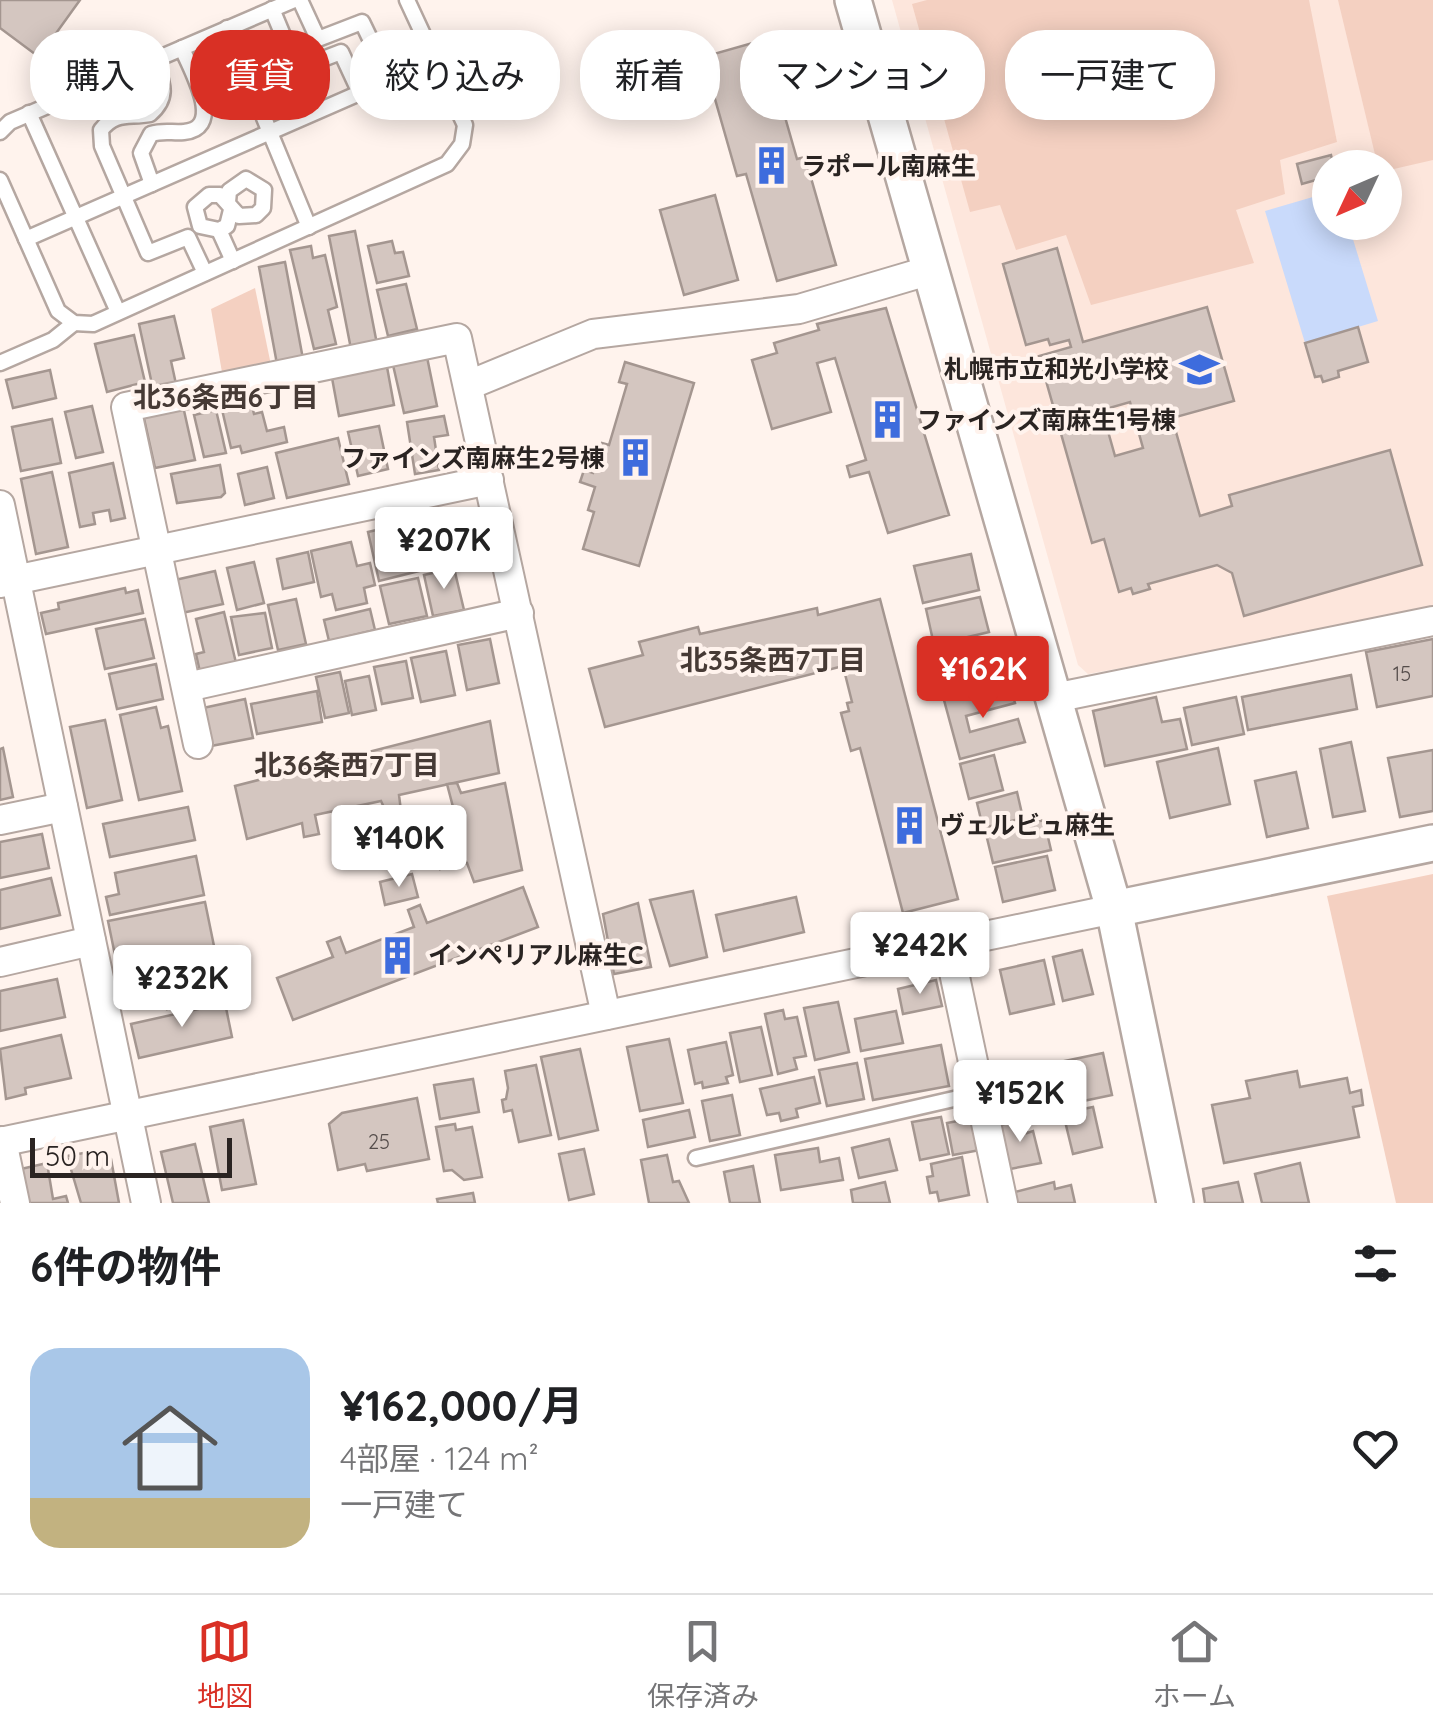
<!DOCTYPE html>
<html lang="ja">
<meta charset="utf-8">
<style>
:root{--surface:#fff;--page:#f6f6f6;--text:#202124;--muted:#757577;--line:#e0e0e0;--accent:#d93025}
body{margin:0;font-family:Quicksand,"Noto Sans JP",sans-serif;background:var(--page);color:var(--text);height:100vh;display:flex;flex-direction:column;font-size:38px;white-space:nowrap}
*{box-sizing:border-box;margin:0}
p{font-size:32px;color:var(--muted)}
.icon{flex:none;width:55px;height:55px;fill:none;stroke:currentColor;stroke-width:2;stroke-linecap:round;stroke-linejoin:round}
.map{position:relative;height:1203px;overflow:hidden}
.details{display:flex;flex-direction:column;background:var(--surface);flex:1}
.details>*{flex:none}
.hud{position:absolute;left:30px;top:30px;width:1375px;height:90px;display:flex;gap:20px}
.needle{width:65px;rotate:226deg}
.tools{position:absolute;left:1312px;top:150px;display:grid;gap:20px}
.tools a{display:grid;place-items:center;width:90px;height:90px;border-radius:50%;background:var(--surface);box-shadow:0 5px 25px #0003;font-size:50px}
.scale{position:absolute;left:30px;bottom:25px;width:202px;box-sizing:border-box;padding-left:10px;border:5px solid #2a2422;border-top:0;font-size:28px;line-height:35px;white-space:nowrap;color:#2a2422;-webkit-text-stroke:8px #fff3ed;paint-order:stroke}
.price{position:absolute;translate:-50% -85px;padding:0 22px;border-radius:10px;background:#fff;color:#222;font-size:32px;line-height:65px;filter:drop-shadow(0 2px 5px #0008)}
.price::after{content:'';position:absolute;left:50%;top:60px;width:30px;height:22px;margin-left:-15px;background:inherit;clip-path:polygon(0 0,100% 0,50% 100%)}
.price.active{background:var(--accent);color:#fff}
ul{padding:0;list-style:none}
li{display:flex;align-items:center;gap:30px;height:250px;padding:0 30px}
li+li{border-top:2px solid var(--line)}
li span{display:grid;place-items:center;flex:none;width:280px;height:200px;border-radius:30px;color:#555}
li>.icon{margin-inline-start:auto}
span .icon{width:120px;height:120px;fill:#fffc;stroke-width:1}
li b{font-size:42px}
h2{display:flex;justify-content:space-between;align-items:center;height:120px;padding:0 30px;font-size:42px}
.chip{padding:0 35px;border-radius:40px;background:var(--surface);box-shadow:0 5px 25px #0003;font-size:35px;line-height:90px}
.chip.active{background:var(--accent);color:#fff}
.tabs{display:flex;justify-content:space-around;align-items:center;height:140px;border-top:2px solid var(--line);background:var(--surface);font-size:28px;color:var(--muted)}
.tabs a{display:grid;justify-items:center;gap:5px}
.tabs .active{color:var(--accent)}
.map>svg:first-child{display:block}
.built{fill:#fde6dc;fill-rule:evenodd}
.green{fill:#f4d0c1}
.water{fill:#c9dafb}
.building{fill:#d4c6c0;stroke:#a49690;stroke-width:2.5;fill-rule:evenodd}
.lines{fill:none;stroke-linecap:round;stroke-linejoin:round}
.service-casing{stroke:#b5a7a1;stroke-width:19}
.minor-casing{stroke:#b5a7a1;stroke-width:32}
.tertiary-casing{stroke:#b5a7a1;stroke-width:40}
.service{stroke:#fff;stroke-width:14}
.minor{stroke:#fff;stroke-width:28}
.tertiary{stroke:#fff;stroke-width:35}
.labels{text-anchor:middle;stroke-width:8;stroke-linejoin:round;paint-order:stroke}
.number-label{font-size:20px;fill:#544c4a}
.poi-label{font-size:25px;font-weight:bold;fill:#2a2422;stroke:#fff3ed;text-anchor:start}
.neighbourhood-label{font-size:28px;font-weight:bold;fill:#463a35;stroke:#fff3ed}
</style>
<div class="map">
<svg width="1433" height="1203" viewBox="0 0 1433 1203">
<rect width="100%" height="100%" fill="#fff3ed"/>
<!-- built -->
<path class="built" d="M892,0H1433V611L1088,674L1078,665ZM1330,168H1385V222H1330Z"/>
<!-- green -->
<g class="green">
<path d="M927,0H1309L1337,142L1280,160L1285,194L1236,210L1254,263L1091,305L1066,235L1016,250L1000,205L970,212L912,4Z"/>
<path d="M1338,0H1433V160L1385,171L1378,167Z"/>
<path d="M255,288L271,365L223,378L211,309Z"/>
<path d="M1433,874V1203H1396L1327,896Z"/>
</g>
<!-- water -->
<path class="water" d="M1330,192V222L1348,223L1378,321L1305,343L1265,211Z"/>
<!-- building -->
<g class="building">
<path d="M0,0H80L39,57L0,28Z"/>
<path d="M677,38L692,87L628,106L613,57Z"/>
<path d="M763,40L797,159L805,157L836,265L777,281L746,174L737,176L703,57Z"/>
<path d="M1331,155L1334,168H1330V176L1302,184L1297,164Z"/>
<path d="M715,195L738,280L684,295L660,210Z"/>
<path d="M355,231L377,344L351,349L329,236Z"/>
<path d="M392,241L395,253L403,252L409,276L377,283L368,246Z"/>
<path d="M311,246L313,258L325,255L337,307L328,310L336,344L314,349L290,250Z"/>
<path d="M1057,248L1083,342L1207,307L1234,401L1172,418L1200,516L1232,506L1229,495L1390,450L1422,565L1244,616L1232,573L1217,565L1148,584L1150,589L1133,594L1131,588L1119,592L1104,539L1092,543L1039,356L1071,347L1069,340L1050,345L1048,339L1026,345L1003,264ZM1130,402L1143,448L1115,456L1102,410Z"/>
<path d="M285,262L303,359L277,364L259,267Z"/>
<path d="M406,284L417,329L388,336L377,290Z"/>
<path d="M886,308L949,515L888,533L869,472L850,477L847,466L866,460L835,358L817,363L831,412L772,429L752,360L777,353L774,343L819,330L817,324Z"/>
<path d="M174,316L184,358L171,361L176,384L153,389L139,324Z"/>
<path d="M1358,327L1368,362L1338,371L1339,377L1323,382L1321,376L1315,377L1305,343Z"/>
<path d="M134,335L145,382L107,392L95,344Z"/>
<path d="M427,357L437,406L404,413L393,365Z"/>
<path d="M625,362L694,383L639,566L583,549L594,512L588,510L595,487L580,482L584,470L593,473L602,443L609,445L627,384L619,382Z"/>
<path d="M387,367L394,405L339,416L332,378Z"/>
<path d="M50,370L56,398L13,408L6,380Z"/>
<path d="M235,398L237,406L251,402L254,414L262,412L267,431L284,427L287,442L242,453L240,446L231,448L220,401Z"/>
<path d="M92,406L103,452L76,458L65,412Z"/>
<path d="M183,406L195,460L155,468L143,414Z"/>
<path d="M216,410L226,453L204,457L194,415Z"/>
<path d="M444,416L448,435L434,437L439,470L415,474L407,422Z"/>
<path d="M52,419L61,463L21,471L12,427Z"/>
<path d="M379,426L388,469L358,476L348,432Z"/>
<path d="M338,438L349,484L287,498L276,453Z"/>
<path d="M113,463L125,518L111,521L109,510L93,513L95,524L80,527L69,473Z"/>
<path d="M220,465L225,493L221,497L177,503L171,474Z"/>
<path d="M267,467L274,498L245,505L238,474Z"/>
<path d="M52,472L68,547L36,554L21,479Z"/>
<path d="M398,525L402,540L415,537L423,570L379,581L368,532Z"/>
<path d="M351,542L357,566L370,563L375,585L364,588L367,603L336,610L332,594L321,597L311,551Z"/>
<path d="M308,552L314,582L283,589L277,559Z"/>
<path d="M971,554L979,590L923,603L914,566Z"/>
<path d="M254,562L264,603L237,610L227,568Z"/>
<path d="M454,568L464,610L433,616L424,575Z"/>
<path d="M215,571L223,604L182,613L175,580Z"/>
<path d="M418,578L427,616L389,624L380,586Z"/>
<path d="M125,588L126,593L138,590L143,613L46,634L41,613L59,609L58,603Z"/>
<path d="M980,597L989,632L934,645L926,609Z"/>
<path d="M296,599L306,644L278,650L268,605Z"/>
<path d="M880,599L958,899L903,913L860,748L851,751L841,713L849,711L847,703L852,702L843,666L605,727L589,669L643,655L639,642L698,627L700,634L817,608L818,615Z"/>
<path d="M370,609L375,630L329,641L324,620Z"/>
<path d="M224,612L236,663L200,672L196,654L204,652L196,619Z"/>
<path d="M265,613L272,648L239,655L231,617Z"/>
<path d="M145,619L154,658L105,669L96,629Z"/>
<path d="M993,638L1002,674L948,688L939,652Z"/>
<path d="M490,639L499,683L467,690L458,645Z"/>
<path d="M1433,639V696L1377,707L1366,652Z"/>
<path d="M446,651L455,695L421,702L411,658Z"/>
<path d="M406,661L413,698L382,704L374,667Z"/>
<path d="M156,664L163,699L117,709L109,674Z"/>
<path d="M340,672L349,713L325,718L316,677Z"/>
<path d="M1351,675L1357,709L1248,730L1242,697Z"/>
<path d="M369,676L376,710L352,715L345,681Z"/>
<path d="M1009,682L1015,703L966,716L970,732L1018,719L1025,742L960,759L944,700Z"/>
<path d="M317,691L322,722L257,734L251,704Z"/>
<path d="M1156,697L1162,722L1180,719L1187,749L1105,766L1093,711Z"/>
<path d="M1236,697L1244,734L1192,745L1184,708Z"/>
<path d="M245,699L253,738L211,746L203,708Z"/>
<path d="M156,707L161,728L168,726L182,791L139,800L120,715Z"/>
<path d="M105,720L122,800L87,808L70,727Z"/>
<path d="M490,721L499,773L399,795L401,811L387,814L381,801L315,815L319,834L304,837L302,823L247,839L235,786Z"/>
<path d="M1351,742L1365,811L1333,817L1320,749Z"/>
<path d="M3,748L13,797L0,800V749Z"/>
<path d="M1218,748L1230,804L1170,818L1157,762Z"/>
<path d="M1433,750V811L1400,817L1388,758Z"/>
<path d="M994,755L1003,790L969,799L960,764Z"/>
<path d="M1296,772L1308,828L1267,837L1255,781Z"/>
<path d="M457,783L461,793L505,783L522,870L474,882L467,863L440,869L435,851L463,845L447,784Z"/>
<path d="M1017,792L1023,818L983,828L977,803Z"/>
<path d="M188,807L195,840L110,857L103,824Z"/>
<path d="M1044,820L1051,850L993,863L986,834Z"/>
<path d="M42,834L49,868L0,878V842Z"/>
<path d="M196,856L204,895L110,915L106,897L119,894L115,873Z"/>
<path d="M1047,856L1055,890L1003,902L995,867Z"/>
<path d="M412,874L418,897L385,905L380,882Z"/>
<path d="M51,878L60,915L0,929V890Z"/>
<path d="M523,887L538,927L293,1020L277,978L333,957L327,942L340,937L346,953L414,927L408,910L420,905L427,923Z"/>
<path d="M693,891L707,957L670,966L650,900Z"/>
<path d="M796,897L804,932L724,951L716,915Z"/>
<path d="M205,902L214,946L117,965L108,921Z"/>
<path d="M638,903L651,967L614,974L603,914Z"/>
<path d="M1082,950L1093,994L1063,1001L1053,957Z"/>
<path d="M203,953L206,965L219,962L223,981L209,984L211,992L198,995L199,1002L167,1009L166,1005L151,1008L149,1000L142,1001L132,968Z"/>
<path d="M1044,960L1054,1004L1010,1014L1000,970Z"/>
<path d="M57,979L65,1017L0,1031V991Z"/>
<path d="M936,980L942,1006L903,1014L898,989Z"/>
<path d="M838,1002L849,1052L815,1060L804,1008Z"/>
<path d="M225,1003L232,1037L139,1058L131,1024Z"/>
<path d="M783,1010L785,1019L797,1017L806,1056L794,1058L797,1069L778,1074L765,1014Z"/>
<path d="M896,1011L903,1043L861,1051L855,1019Z"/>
<path d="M761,1027L772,1075L740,1082L730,1033Z"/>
<path d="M61,1035L71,1078L25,1088L26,1094L6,1099L0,1049Z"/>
<path d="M669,1039L683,1103L640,1111L627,1047Z"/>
<path d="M726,1042L733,1075L726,1077L728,1083L703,1088L702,1082L695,1084L688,1050Z"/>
<path d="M941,1045L949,1086L873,1100L865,1059Z"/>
<path d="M580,1049L598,1130L559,1139L541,1057Z"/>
<path d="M1103,1053L1112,1095L1069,1104L1060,1062Z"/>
<path d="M857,1063L864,1099L827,1106L819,1070Z"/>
<path d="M536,1065L551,1135L519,1142L512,1110L504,1112L502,1100L506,1099L508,1088L505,1071Z"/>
<path d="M1035,1067L1043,1107L1005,1115L998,1085L1007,1083L1005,1073Z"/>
<path d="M1297,1071L1300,1087L1347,1078L1350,1093L1361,1090L1363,1105L1353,1107L1359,1137L1224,1163L1212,1105L1250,1098L1246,1081Z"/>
<path d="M814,1077L820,1103L796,1109L798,1117L781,1121L779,1113L767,1115L760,1089Z"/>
<path d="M473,1079L479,1112L440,1119L434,1085Z"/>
<path d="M732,1095L740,1135L710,1141L702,1101Z"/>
<path d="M417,1098L429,1159L367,1171L365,1164L338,1170L329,1124L342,1113Z"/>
<path d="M1093,1107L1102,1147L1073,1154L1063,1113Z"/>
<path d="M689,1110L695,1137L648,1147L643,1120Z"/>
<path d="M941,1117L949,1154L920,1160L912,1122Z"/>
<path d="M974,1118L980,1150L953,1155L947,1123Z"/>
<path d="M1024,1119L1027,1133L1033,1131L1041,1163L1010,1169L1000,1125Z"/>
<path d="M243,1120L256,1184L222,1190L210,1127Z"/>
<path d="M455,1124L456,1130L472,1127L482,1177L464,1180L452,1170L444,1171L436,1127Z"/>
<path d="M889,1139L897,1170L859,1178L852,1148Z"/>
<path d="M195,1144L209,1203H173L161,1152Z"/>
<path d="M818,1148L820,1162L839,1158L843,1180L781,1190L775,1155Z"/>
<path d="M584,1149L594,1194L569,1200L559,1154Z"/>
<path d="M100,1150L111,1159L119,1203H81L67,1156Z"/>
<path d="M667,1155L673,1182L679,1181L689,1203H649L641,1160Z"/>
<path d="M962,1157L969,1195L939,1201L937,1192L930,1193L927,1177L933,1176L931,1164Z"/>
<path d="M47,1163L53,1199L66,1196L68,1203H28L21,1169Z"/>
<path d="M1300,1163L1309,1203H1262L1255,1174Z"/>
<path d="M753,1166L760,1203H730L724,1172Z"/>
<path d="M885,1182L890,1203H853L851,1190Z"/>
<path d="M1054,1182L1055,1189L1071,1185L1075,1203H1017L1015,1192Z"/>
<path d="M1238,1182L1243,1203H1205L1203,1189Z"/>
<path d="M473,1193L475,1203H438L437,1199Z"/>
</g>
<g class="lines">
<defs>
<g id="service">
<path d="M300,0L318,39L362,22L390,80"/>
<path d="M272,9L297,69L341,52L360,93"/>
<path d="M227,28L309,227"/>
<path d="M155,60C162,82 170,97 150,114C129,118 116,111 101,130L102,146L148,253L188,237L205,273"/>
<path d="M29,113L118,312"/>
<path d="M0,132L10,122L294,0"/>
<path d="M0,180L58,311L74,323L93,324L447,164L462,144L465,125L407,0"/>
<path d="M152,184L141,153L151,134C163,130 172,133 184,132C226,128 190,69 182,48"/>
<path d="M228,202L229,191L246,179L264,190L263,208L256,215L239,216L220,195H209L195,207L200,226L219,230L227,226L231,210"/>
<path d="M219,230L233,261"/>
<path d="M26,239L435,60"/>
<path d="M0,363L53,340L74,323"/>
<path d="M696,1158L980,1093"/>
</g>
<g id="minor">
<path d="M469,385L593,334L799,309L931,270"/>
<path d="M0,505L146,1203"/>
<path d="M0,583L489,480"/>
<path d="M187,687L519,613"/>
<path d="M1054,698L1433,621"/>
<path d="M198,744L126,407L457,338L606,1015"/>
<path d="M0,820L63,807"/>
<path d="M948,944L1003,1203"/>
<path d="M0,962L91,941"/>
<path d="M2,1141L15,1203"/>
<path d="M0,1142L1114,909"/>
</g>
<g id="tertiary">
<path d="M853,0L1114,909L1175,1203"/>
<path d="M1114,909L1433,843"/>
</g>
</defs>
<!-- service casing -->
<use href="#service" class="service-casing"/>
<!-- minor casing -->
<use href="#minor" class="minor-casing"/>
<!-- tertiary casing -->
<use href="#tertiary" class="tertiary-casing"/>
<!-- service -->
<use href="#service" class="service"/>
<!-- minor -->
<use href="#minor" class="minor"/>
<!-- tertiary -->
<use href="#tertiary" class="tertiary"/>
</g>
<!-- icons -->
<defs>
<symbol id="building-bare" viewBox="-9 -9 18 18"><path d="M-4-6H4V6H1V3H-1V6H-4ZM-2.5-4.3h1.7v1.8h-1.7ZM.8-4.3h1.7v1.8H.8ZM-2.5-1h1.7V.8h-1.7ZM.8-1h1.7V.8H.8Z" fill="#3e6cdd" stroke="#fff3ed" stroke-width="2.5" paint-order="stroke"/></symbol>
<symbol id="school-bare" viewBox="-9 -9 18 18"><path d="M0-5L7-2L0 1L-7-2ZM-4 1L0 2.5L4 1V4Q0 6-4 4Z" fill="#3e6cdd" stroke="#fff3ed" stroke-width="2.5" paint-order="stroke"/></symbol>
</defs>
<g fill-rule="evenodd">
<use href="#building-bare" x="744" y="138" width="55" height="55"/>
<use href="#school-bare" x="1172" y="342" width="55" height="55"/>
<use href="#building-bare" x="860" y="392" width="55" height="55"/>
<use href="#building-bare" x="608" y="430" width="55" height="55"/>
<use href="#building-bare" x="882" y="798" width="55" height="55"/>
<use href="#building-bare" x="370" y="928" width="55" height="55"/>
</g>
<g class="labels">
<!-- number labels -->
<g class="number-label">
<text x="1402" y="681">15</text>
<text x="379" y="1149">25</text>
</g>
<!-- poi labels -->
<g class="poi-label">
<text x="801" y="175">ラポール南麻生</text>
<text x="1169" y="378" text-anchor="end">札幌市立和光小学校</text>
<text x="917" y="429">ファインズ南麻生1号棟</text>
<text x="605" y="467" text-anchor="end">ファインズ南麻生2号棟</text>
<text x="940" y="834">ヴェルビュ麻生</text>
<text x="428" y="964">インペリアル麻生C</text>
</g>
<!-- neighbourhood labels -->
<g class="neighbourhood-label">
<text x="226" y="407">北36条西6丁目</text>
<text x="773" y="670">北35条西7丁目</text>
<text x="347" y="775">北36条西7丁目</text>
</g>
</g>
</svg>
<div class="tools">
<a><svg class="needle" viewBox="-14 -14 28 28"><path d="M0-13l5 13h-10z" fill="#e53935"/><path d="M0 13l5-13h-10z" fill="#757577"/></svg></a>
</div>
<div class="scale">50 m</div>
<b class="price" style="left:444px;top:592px">¥207K</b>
<b class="price active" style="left:983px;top:721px">¥162K</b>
<b class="price" style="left:399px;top:890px">¥140K</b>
<b class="price" style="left:920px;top:997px">¥242K</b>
<b class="price" style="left:182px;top:1030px">¥232K</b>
<b class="price" style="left:1020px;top:1145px">¥152K</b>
<div class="hud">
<a class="chip">購入</a>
<a class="chip active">賃貸</a>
<a class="chip">絞り込み</a>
<a class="chip">新着</a>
<a class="chip">マンション</a>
<a class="chip">一戸建て</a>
</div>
</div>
<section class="details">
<h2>6件の物件<svg class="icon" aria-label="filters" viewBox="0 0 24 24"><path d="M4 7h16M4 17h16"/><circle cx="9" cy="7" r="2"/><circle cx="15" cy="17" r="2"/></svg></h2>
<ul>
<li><span style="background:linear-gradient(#a9c7e8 75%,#c2b280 0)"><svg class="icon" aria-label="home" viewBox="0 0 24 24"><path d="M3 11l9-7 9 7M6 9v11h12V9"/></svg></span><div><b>¥162,000/月</b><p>4部屋 · 124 m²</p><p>一戸建て</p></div><svg class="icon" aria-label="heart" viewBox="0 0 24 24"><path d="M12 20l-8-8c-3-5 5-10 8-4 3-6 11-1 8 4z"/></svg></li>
</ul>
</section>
<nav class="tabs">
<a class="active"><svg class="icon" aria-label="map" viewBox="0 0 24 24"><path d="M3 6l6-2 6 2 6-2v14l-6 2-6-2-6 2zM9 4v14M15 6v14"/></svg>地図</a>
<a><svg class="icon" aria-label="saved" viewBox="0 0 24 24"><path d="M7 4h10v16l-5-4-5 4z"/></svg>保存済み</a>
<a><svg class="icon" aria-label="home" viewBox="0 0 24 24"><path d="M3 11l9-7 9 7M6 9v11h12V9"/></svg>ホーム</a>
</nav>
